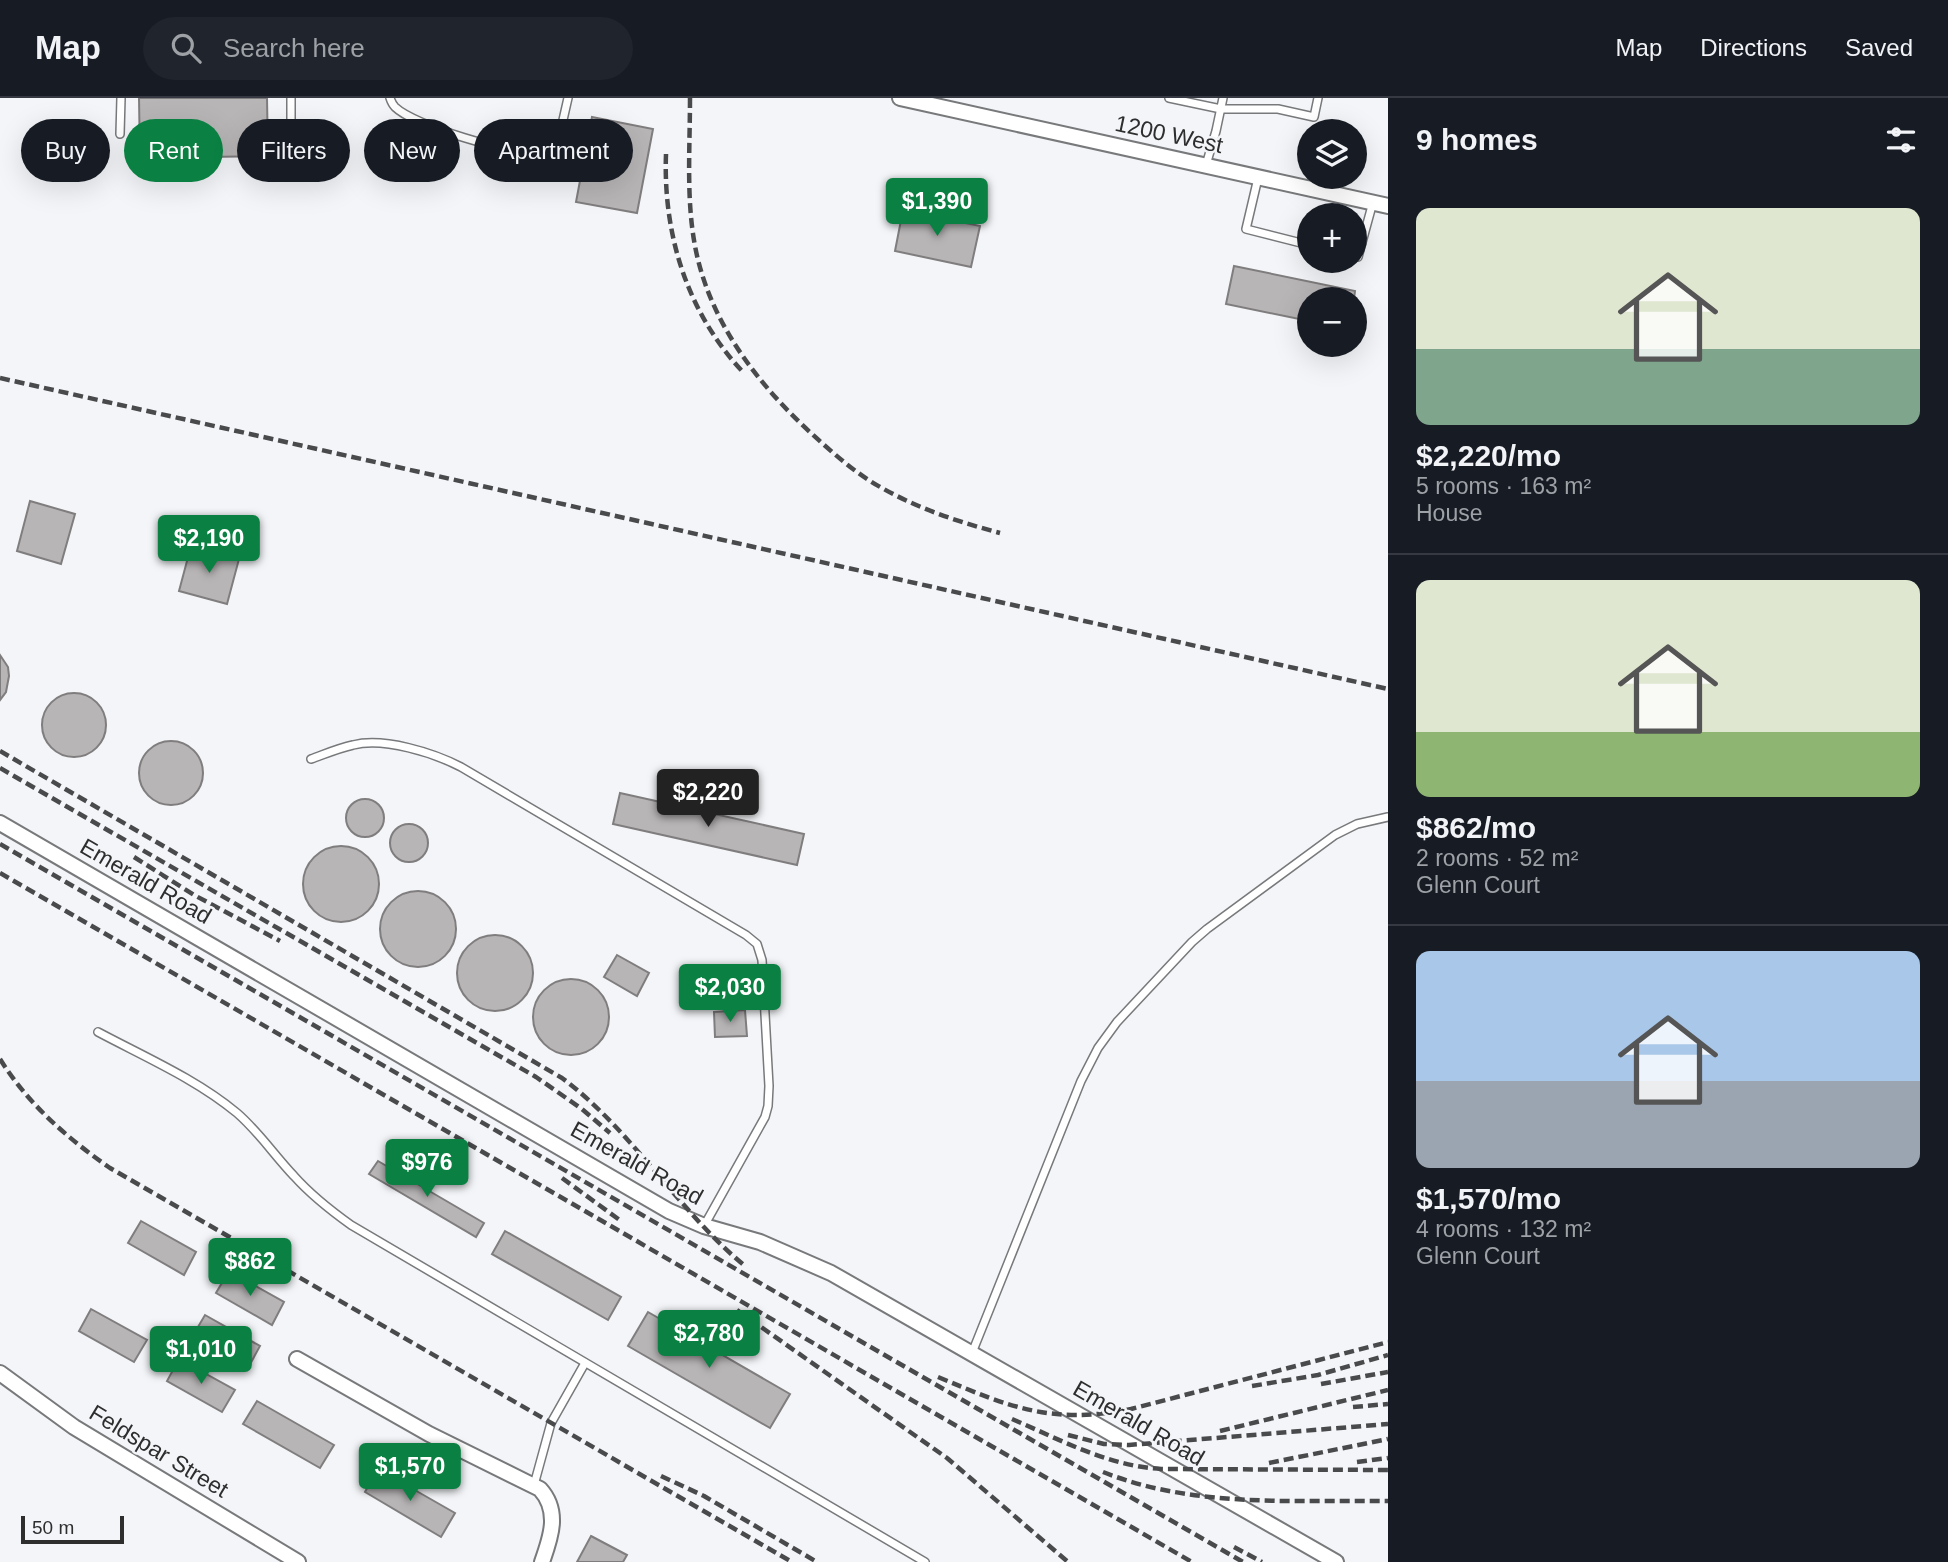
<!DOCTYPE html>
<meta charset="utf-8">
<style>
:root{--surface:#171b24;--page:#20242c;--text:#f1f3f6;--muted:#9ea1a6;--line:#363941;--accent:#0b8043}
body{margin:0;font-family:Helvetica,sans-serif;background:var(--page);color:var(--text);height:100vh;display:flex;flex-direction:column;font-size:26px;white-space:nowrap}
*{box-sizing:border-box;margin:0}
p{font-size:23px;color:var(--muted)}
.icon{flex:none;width:38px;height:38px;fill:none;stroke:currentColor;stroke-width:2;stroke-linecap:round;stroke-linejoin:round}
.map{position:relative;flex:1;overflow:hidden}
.drawer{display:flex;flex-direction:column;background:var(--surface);width:560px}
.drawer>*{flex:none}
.top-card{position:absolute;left:21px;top:21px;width:665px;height:63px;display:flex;gap:14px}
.buttons{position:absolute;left:1297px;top:21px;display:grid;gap:14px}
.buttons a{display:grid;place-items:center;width:70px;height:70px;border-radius:50%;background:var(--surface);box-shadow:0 7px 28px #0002;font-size:35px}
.scale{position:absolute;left:21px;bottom:18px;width:103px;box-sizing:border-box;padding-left:7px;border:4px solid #2e2e2f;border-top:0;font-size:19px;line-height:24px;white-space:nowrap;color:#2e2e2f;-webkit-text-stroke:5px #f3f5f8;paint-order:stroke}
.price{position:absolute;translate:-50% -60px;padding:0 16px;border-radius:7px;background:var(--accent);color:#fff;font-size:23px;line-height:46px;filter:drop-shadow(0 2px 4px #0008)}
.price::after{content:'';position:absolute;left:50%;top:42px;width:21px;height:16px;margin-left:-10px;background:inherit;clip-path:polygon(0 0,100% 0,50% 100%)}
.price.on{background:#222;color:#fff}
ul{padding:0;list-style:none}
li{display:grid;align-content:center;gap:14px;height:371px;padding:0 28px}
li+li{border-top:2px solid var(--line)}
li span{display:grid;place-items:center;height:217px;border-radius:14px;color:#555}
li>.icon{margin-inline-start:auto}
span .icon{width:126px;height:126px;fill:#fffc;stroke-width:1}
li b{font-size:30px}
h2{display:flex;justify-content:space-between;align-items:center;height:84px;padding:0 28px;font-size:30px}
.tag{padding:0 24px;border-radius:32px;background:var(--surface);box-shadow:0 7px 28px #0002;font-size:24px;line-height:63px}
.tag.on{background:var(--accent);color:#fff}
header{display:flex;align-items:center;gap:42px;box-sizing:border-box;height:98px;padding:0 35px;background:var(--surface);border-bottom:2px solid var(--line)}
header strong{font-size:33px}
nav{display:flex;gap:38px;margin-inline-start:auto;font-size:24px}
.search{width:490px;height:63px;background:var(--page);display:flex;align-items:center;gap:18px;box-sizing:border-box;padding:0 24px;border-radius:38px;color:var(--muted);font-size:26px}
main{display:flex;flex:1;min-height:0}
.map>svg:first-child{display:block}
.building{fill:#b8b5b6;stroke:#807d7e;stroke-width:2}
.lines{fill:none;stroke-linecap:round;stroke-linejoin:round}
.service-casing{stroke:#77797b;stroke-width:10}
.minor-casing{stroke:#77797b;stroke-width:18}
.service{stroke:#fff;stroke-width:7}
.minor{stroke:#fff;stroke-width:14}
.rail{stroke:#494a4b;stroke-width:4.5;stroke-dasharray:10 5;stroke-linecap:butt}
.labels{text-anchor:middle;stroke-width:5;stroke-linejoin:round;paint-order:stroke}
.street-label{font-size:23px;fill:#2e2e2f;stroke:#f3f5f8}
</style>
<header>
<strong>Map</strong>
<div class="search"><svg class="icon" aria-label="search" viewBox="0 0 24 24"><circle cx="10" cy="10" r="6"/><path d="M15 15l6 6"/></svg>Search here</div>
<nav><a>Map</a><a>Directions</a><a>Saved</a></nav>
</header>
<main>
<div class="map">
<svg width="1388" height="1464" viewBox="0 0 1388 1464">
<rect width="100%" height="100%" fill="#f3f5f8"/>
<!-- building -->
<g class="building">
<path d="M139,0H267L268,58L140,60Z"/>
<path d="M592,19L653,31L637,115L576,104Z"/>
<path d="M903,112L980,128L971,169L895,153Z"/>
<path d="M1234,168L1355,193L1354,201H1309V223L1226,206Z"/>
<path d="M30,403L75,416L61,466L17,453Z"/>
<path d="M191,448L239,461L227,506L179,493Z"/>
<path d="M0,557L8,569L9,578L6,594L0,602Z"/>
<circle cx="74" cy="627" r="32"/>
<circle cx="171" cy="675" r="32"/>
<path d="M620,695L804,736L797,767L613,726Z"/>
<circle cx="365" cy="720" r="19"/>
<circle cx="409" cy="745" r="19"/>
<circle cx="341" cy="786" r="38"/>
<circle cx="418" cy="831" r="38"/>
<circle cx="495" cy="875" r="38"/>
<path d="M617,857L649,875L637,898L604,879Z"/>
<circle cx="571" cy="919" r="38"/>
<path d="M745,912L747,938L715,939L714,914Z"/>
<path d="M378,1063L484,1125L476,1139L369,1076Z"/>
<path d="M141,1123L196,1154L184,1177L128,1145Z"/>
<path d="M505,1133L621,1199L608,1222L492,1156Z"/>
<path d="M229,1173L284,1204L272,1227L216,1195Z"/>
<path d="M91,1211L147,1242L134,1264L79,1233Z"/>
<path d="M648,1214L790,1296L770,1330L628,1248Z"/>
<path d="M205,1217L260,1248L248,1270L192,1239Z"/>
<path d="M179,1261L235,1292L222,1314L167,1283Z"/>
<path d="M257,1303L334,1347L320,1370L243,1326Z"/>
<path d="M378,1371L455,1415L441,1439L365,1394Z"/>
<path d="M591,1438L627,1457L623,1464H577Z"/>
</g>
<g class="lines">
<defs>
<g id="service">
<path d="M291,0V48"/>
<path d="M390,0C391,3 393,7 395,9C415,28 512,57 539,54C546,53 552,47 558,44L568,0"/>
<path d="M1169,0L1221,11H1278L1314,19L1318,0"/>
<path d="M120,36L121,0"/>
<path d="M1206,67L1216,33L1223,0"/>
<path d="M1258,80L1246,131L1309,147"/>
<path d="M1354,158L1358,159L1373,104"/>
<path d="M311,661C325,656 339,650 353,647C384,639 434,655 461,669L746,837L757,846L762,862L769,988L768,1008L765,1019L704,1128"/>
<path d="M98,934C145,959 196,981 237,1015C259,1034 274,1057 294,1078C311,1097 330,1112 351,1127L925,1464"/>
<path d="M972,1255L1081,983L1098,950L1117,924L1192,844L1207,831L1335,737L1357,726L1388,719"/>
<path d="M534,1387L551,1325L585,1265"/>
</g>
<g id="minor">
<path d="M900,0L1388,108"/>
<path d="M0,725L669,1113L704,1128L760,1144L831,1175L1336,1464"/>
<path d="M297,1261L429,1336L540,1391C560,1413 551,1439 542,1464"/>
<path d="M0,1275L74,1329L298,1464"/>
</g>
</defs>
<!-- service casing -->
<use href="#service" class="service-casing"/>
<!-- minor casing -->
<use href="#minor" class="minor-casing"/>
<!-- service -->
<use href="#service" class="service"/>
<!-- minor -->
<use href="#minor" class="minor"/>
<!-- rail -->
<g class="rail">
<path d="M690,0C690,49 686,100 695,148C710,228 763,293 822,345C841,362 860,378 882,390C919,411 959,424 1000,435"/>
<path d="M666,56C663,136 687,214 742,273"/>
<path d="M0,280L1388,591"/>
<path d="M0,653L562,980C633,1033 678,1113 745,1168"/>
<path d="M0,670L536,979L582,1011L610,1035"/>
<path d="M0,746L1243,1464"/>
<path d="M134,759L194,797L280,843"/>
<path d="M0,775L1192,1464"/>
<path d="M0,961C28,1006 67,1040 110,1070L792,1464"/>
<path d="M562,1080L621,1123"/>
<path d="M737,1212L947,1360L1068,1464"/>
<path d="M938,1279C1010,1309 1051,1327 1131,1311L1388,1244"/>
<path d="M1321,1286L1388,1274"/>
<path d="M1252,1288L1318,1277L1388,1257"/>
<path d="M1353,1309L1388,1306"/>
<path d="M1012,1321C1061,1342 1108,1368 1161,1371L1388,1372"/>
<path d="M1220,1333L1388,1292"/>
<path d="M1068,1337L1104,1346L1129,1347L1388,1326"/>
<path d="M1357,1364L1388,1360"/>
<path d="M1269,1365L1388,1341"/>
<path d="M1103,1374C1193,1410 1292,1402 1388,1403"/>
<path d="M661,1378L704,1398L817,1464"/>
<path d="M1234,1449L1262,1464"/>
</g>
</g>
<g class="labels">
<!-- street labels -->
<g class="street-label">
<text transform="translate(1169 36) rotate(12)" y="8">1200 West</text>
<text transform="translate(146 783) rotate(30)" y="8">Emerald Road</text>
<text transform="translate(637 1065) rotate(29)" y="8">Emerald Road</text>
<text transform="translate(1139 1325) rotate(30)" y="8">Emerald Road</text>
<text transform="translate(159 1353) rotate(31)" y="8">Feldspar Street</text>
</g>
</g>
</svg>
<div class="buttons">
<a><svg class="icon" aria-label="layers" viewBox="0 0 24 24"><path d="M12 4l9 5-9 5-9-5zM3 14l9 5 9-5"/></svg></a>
<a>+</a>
<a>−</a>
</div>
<div class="scale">50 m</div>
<b class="price" style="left:937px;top:140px">$1,390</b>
<b class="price" style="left:209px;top:477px">$2,190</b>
<b class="price on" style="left:708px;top:731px">$2,220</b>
<b class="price" style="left:730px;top:926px">$2,030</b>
<b class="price" style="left:427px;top:1101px">$976</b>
<b class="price" style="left:250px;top:1200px">$862</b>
<b class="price" style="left:709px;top:1272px">$2,780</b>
<b class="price" style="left:201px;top:1288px">$1,010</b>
<b class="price" style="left:410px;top:1405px">$1,570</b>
<div class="top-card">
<a class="tag">Buy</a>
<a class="tag on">Rent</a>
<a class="tag">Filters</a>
<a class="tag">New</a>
<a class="tag">Apartment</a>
</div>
</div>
<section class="drawer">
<h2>9 homes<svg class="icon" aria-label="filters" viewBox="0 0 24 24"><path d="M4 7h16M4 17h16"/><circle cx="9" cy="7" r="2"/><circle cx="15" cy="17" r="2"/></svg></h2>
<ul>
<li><span style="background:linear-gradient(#dfe7d0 65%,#7fa58c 0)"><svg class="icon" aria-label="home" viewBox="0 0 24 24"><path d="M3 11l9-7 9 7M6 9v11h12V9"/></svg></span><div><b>$2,220/mo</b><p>5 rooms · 163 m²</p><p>House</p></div></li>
<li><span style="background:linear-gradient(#dfe7d0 70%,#8fb573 0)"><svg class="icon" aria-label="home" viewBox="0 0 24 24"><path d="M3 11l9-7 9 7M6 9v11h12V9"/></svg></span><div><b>$862/mo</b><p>2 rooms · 52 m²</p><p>Glenn Court</p></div></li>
<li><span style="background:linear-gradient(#a9c7e8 60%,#9aa5b1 0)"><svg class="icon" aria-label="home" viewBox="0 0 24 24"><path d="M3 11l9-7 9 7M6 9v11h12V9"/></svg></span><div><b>$1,570/mo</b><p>4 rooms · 132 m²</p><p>Glenn Court</p></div></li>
</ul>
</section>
</main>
